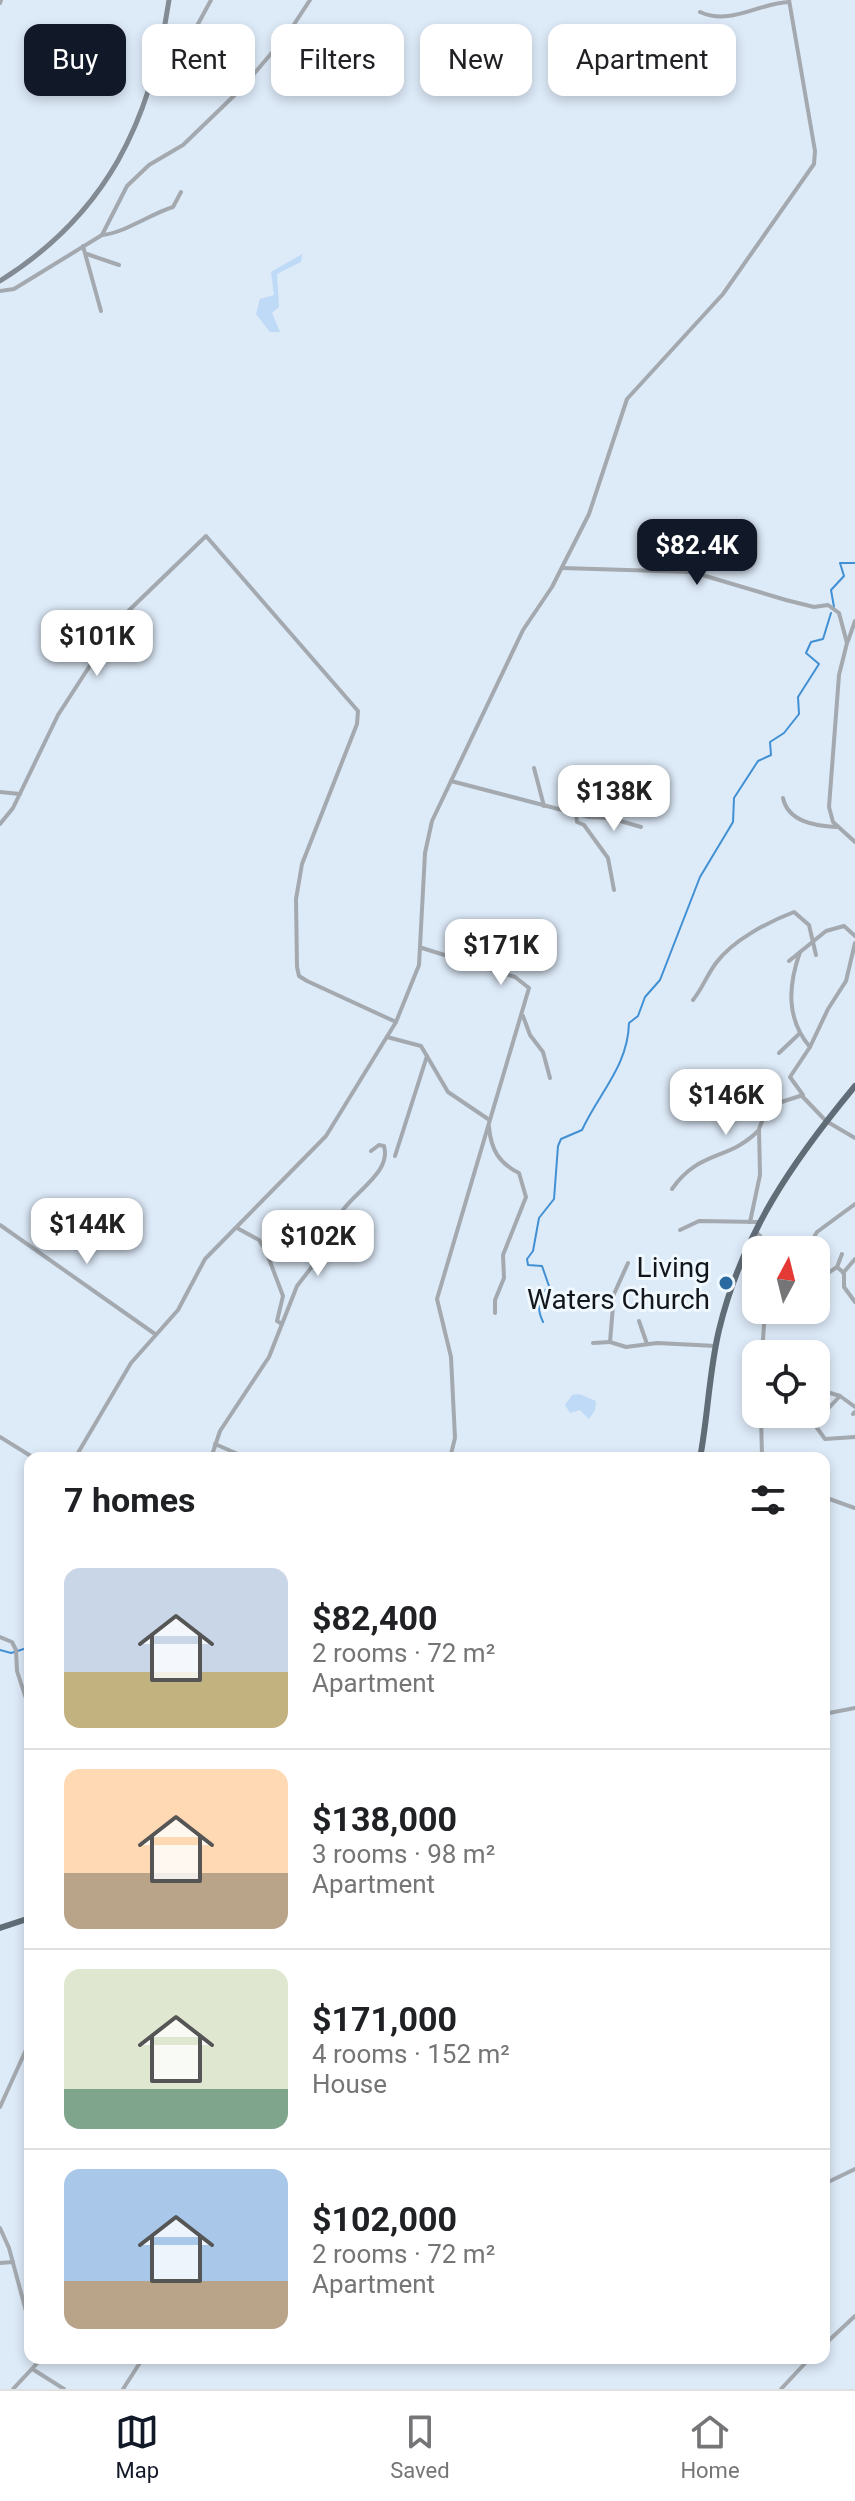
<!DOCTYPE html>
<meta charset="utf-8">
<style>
:root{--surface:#fff;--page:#f2f2f2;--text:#202124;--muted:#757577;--line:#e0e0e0;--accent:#111827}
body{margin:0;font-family:Roboto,sans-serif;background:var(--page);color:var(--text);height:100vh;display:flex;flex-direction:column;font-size:30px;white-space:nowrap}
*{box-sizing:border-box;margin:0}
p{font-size:26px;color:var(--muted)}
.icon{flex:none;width:44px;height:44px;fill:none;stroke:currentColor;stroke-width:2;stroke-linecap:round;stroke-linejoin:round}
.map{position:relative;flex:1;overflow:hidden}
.sheet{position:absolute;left:24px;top:1452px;width:806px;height:912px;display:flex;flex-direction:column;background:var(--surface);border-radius:16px;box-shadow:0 4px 12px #0003}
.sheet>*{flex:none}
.guide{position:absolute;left:24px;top:24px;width:808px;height:72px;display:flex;gap:16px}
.needle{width:52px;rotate:7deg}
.buttons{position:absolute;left:742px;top:1236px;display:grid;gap:16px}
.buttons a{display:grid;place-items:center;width:88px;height:88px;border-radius:16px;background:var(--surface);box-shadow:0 4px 12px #0003;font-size:40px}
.price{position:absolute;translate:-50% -68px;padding:0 18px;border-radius:16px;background:#fff;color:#222;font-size:26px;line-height:52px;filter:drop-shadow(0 2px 4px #0008)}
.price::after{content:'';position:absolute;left:50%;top:48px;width:24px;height:18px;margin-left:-12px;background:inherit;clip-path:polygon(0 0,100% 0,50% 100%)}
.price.active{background:var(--accent);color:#fff}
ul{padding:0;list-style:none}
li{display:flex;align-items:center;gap:24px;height:200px;padding:0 40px}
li+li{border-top:2px solid var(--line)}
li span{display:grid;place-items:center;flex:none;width:224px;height:160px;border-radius:16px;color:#555}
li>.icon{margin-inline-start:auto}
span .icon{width:96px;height:96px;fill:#fffc;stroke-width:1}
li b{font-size:34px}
h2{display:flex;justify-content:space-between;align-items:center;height:96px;padding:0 40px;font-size:34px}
.pill{padding:0 28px;border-radius:16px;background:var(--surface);box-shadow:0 4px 12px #0003;font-size:28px;line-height:72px}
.pill.active{background:var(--accent);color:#fff}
.tabs{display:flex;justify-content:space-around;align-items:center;height:112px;border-top:2px solid var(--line);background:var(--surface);font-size:22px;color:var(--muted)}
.tabs a{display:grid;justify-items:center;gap:4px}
.tabs .active{color:var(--accent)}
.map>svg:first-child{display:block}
.green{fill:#bedaf6}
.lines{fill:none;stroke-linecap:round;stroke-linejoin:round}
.stream{stroke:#4190d4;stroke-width:2}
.minor{stroke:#a3a9af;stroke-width:4}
.secondary{stroke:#828a93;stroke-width:5}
.trunk{stroke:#606c76;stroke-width:6}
.poi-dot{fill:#2a6aa0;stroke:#eff7ff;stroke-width:3}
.labels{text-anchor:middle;stroke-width:6;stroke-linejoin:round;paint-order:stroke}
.poi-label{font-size:28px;fill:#13171c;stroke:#eff7ff;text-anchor:end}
</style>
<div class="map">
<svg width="855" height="2389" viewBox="0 0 855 2389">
<rect width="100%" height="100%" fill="#ddeaf8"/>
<!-- green -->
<g class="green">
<path d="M302,254L301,262L277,274L279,307L272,313L280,332H270L256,314L260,299L274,295L271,272Z"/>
<path d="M579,1394L596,1401L595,1410L589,1419L580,1410L570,1413L565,1405L572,1395Z"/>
</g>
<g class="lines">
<!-- stream -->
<g class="stream">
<path d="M834,607L831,590L844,576L840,563H855"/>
<path d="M543,1322C536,1307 538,1298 549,1286L542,1266L528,1265L527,1259L533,1251L539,1218L554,1199L558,1146L561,1139L582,1130C599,1093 628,1066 629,1023L638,1016L645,997L660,980L700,877L733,822L734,798L758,761L771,755L770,742L784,733L799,714L798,697L819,664L806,653L811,642L823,639L831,613"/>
<path d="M0,1650L11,1653L30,1647"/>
</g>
<!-- minor -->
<g class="minor">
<path d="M0,3L1,0"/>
<path d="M700,12C731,26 758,3 789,2"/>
<path d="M292,28L314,39L346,47L339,66L307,92"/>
<path d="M161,57H180L211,0"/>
<path d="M315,64L329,44"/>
<path d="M102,235L127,186L149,165L183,145L241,89L287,35L310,0"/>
<path d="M83,246L101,311"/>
<path d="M87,254L119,265"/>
<path d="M0,291L14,289L102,235C125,233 150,214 173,207L181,192"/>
<path d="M562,568L692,572L786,600L814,607L828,605L839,613L847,643L839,675L829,807L833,822L855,842"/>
<path d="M848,641L855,621"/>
<path d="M534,768L544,806"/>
<path d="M451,781L589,817L610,818L641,827"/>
<path d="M0,792L20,794"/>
<path d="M783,798C788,822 816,826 836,827"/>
<path d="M576,814L577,822L584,825L608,858L614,890"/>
<path d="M0,824L13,808L58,715L120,619L206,536L358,711L357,724L302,864L296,899L297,967L299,976L307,981L396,1022"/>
<path d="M422,948L515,977L529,988L437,1299L451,1357L455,1438L450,1458"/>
<path d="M800,952C788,986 786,1019 810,1047"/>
<path d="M789,961L826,931L844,926L855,936"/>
<path d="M693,1000C702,989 707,975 716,963C733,940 768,922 794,912L809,925L816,955"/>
<path d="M523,1016L530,1035L543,1052L550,1078"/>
<path d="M387,1037L421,1046L448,1092L488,1119"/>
<path d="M779,1053L799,1034"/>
<path d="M802,1096L826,1121L855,1138"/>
<path d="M489,1127C491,1150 499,1163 519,1173L526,1197L503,1255L504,1278L495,1300V1313"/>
<path d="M395,1156L427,1056"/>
<path d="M672,1189C699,1150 728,1161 758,1131"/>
<path d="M750,1222L760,1175L759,1129L766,1111L772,1105L803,1095L790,1077L810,1047L828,1009L846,981L855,943"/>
<path d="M0,1225L155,1334"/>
<path d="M237,1228L259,1240L266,1251L283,1296L277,1321L282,1324"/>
<path d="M680,1230L699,1221L758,1222"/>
<path d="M755,1231L761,1237L763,1250"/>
<path d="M806,1250L817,1232L855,1204"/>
<path d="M628,1263L614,1294L610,1342L626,1347L657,1343L716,1346"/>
<path d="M837,1267L844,1273V1287L855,1302"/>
<path d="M843,1273L855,1259"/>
<path d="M816,1281L837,1267L842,1254"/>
<path d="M639,1321L647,1344"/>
<path d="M593,1343L610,1342"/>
<path d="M762,1354L765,1310"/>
<path d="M816,1398L827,1392L840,1396"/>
<path d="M824,1413L840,1396L855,1407"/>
<path d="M761,1414L762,1458"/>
<path d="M807,1414L825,1439L855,1437"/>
<path d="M853,1414L855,1412"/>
<path d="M0,1437L34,1458"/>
<path d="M215,1444L247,1458"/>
<path d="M75,1458L131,1363L178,1310L205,1259L326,1136L396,1022L419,965L425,853L432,821L523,630L552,587L589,514L627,399L723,294L814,164L815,151L789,0"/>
<path d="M211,1458L220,1431L269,1357L297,1286L335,1237C336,1234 334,1229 335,1226C341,1197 393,1177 384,1146L379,1145L371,1151"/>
<path d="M824,1497L855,1508"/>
<path d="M0,1637L12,1642L16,1650L17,1671L30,1711"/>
<path d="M824,1714L855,1708"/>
<path d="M0,2107L30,2041"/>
<path d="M824,2184L855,2169"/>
<path d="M0,2228L9,2248L30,2326"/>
<path d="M0,2263L13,2262"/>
<path d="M824,2345L855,2316"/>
<path d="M34,2370L64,2389"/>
<path d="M13,2389L42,2358"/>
<path d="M123,2389L143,2358"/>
<path d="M781,2389L810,2358"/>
</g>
<!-- secondary -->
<path class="secondary" d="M0,281C107,214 151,121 169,0"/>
<!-- trunk -->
<g class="trunk">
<path d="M700,1458C708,1416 709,1372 719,1330C742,1234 793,1161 855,1086"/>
<path d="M0,1928L30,1918"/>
</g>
</g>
<!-- markers -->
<circle class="poi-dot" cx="726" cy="1283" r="8"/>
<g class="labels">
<!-- poi labels -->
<g class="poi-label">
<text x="710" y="1277">Living<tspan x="710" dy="32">Waters Church</tspan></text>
</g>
</g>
</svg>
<div class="buttons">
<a><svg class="needle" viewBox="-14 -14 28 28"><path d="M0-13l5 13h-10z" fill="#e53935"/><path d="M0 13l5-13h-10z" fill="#757577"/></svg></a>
<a><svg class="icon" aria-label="locate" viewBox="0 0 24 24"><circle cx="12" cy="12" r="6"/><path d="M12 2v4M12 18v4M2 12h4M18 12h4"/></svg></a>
</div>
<b class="price active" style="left:697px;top:587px">$82.4K</b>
<b class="price" style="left:97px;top:678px">$101K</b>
<b class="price" style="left:614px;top:833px">$138K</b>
<b class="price" style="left:501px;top:987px">$171K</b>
<b class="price" style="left:726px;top:1137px">$146K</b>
<b class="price" style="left:87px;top:1266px">$144K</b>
<b class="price" style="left:318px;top:1278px">$102K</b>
<div class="guide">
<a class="pill active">Buy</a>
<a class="pill">Rent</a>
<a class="pill">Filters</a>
<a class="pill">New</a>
<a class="pill">Apartment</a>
</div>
<section class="sheet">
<h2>7 homes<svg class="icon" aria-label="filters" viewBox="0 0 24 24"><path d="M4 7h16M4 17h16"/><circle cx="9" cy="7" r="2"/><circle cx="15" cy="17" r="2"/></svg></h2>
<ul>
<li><span style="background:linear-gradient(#c9d6e8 65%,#c2b280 0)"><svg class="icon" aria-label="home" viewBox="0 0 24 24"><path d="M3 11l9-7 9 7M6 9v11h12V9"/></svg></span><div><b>$82,400</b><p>2 rooms · 72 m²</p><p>Apartment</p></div></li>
<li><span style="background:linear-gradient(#ffd9b3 65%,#b9a48a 0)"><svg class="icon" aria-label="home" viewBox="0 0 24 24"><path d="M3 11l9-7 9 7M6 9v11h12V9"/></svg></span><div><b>$138,000</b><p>3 rooms · 98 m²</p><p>Apartment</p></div></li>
<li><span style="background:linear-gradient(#dfe7d0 75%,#7fa58c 0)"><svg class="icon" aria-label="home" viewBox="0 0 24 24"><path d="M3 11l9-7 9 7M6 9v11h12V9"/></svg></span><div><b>$171,000</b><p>4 rooms · 152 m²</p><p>House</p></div></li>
<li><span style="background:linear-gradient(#a9c7e8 70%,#b9a48a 0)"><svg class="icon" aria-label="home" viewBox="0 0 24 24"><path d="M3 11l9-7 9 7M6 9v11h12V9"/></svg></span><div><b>$102,000</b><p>2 rooms · 72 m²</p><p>Apartment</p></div></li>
</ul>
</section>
</div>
<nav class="tabs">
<a class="active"><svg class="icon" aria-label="map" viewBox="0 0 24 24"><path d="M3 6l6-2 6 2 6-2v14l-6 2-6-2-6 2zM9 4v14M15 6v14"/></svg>Map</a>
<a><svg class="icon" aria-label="saved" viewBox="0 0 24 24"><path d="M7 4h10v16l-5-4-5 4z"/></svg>Saved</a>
<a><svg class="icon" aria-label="home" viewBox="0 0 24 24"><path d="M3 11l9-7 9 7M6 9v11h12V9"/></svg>Home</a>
</nav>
